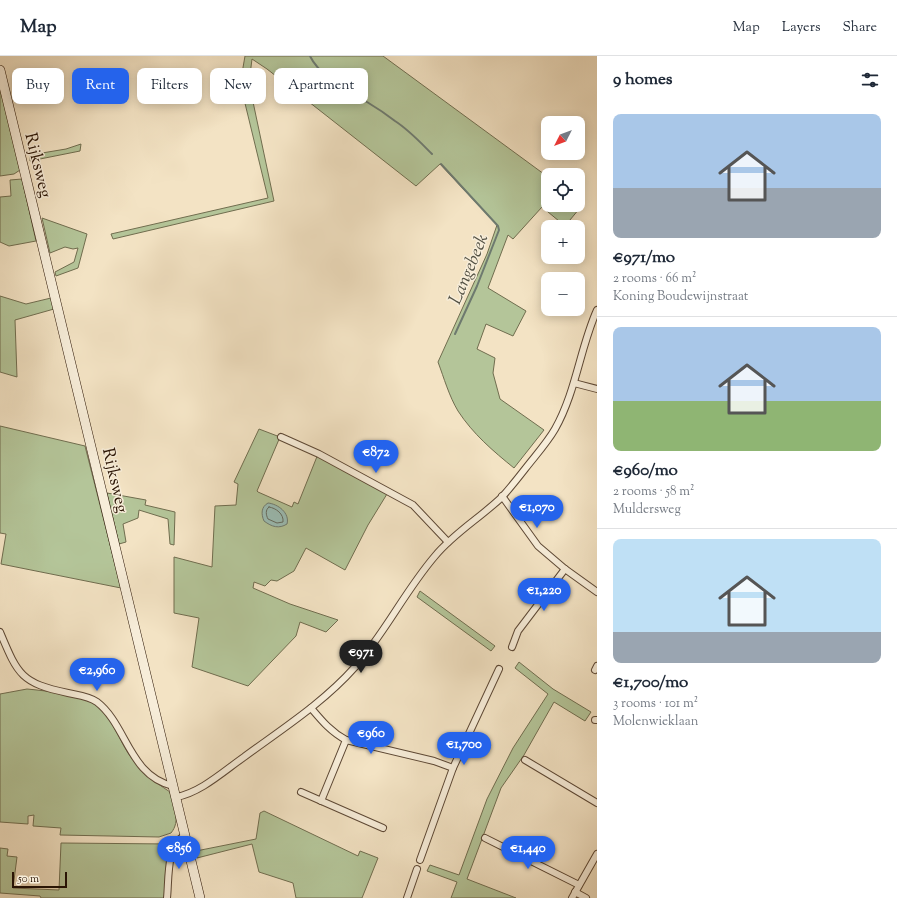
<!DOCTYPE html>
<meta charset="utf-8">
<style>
:root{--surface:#fff;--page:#f6f6f7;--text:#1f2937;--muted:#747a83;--line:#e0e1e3;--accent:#2563eb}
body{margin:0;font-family:"Sorts Mill Goudy",serif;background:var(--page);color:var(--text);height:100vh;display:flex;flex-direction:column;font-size:15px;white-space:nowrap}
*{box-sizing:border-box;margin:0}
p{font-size:13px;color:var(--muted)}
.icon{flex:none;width:22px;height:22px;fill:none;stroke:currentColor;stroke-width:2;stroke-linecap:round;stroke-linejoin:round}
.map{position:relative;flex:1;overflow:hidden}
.details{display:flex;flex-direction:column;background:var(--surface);width:300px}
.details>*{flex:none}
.hud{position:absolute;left:12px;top:12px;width:380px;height:36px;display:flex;gap:8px}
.needle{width:26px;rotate:228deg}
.buttons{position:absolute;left:541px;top:60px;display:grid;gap:8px}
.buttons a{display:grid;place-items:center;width:44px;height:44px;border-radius:8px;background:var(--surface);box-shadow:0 2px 10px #0003;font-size:20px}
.scale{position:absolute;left:12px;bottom:10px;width:55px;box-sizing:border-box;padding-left:4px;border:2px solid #2b1505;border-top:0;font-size:11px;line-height:14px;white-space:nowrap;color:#2b1505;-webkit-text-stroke:3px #f7edd9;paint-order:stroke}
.price{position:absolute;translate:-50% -34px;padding:0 9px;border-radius:14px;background:var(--accent);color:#fff;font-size:13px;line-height:26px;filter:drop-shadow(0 1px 2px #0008)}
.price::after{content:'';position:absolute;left:50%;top:24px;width:12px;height:9px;margin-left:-6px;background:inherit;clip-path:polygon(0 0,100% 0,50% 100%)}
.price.on{background:#222;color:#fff}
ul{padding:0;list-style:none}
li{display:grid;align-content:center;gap:8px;height:212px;padding:0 16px}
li+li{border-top:1px solid var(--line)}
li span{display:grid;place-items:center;height:124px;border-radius:8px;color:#555}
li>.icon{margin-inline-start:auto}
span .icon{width:72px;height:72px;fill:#fffc;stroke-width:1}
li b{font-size:17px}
h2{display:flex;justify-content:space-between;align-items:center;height:48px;padding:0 16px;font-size:17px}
.pill{padding:0 14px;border-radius:8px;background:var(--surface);box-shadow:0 2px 10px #0003;font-size:14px;line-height:36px}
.pill.on{background:var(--accent);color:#fff}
header{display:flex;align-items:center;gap:24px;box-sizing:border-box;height:56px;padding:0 20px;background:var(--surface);border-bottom:1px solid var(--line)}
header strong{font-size:19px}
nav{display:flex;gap:22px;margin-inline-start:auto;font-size:14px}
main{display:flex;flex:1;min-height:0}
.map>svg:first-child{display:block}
.green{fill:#b4c599;stroke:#706d4f}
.water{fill:#9bbeb6;stroke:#6e7a6f}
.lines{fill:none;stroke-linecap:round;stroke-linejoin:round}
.shore{stroke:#636a5e;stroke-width:1}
.stream{stroke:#6e7a6f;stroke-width:2}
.street-casing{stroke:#5d4835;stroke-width:8}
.secondary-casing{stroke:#2b1505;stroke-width:10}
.street{stroke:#f7edd9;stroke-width:6}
.secondary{stroke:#f7edd9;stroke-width:9}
.labels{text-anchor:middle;stroke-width:3;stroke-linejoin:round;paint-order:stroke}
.street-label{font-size:17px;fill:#2b1505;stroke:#f7edd9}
.water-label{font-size:18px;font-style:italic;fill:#525043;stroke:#f7edd9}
</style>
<header>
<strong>Map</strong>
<nav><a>Map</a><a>Layers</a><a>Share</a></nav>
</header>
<main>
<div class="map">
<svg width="597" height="842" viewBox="0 0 597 842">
<rect width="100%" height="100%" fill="#f3e3c4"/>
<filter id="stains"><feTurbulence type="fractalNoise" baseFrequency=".005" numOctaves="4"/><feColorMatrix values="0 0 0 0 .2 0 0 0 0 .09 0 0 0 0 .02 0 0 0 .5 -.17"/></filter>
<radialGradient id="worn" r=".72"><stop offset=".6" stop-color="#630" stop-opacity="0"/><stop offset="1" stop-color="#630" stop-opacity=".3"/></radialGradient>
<!-- green -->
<g class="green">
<path d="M245,0H383L548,121V149H578V143L584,147L565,170L542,151L513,183L508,179L488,232L526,255L513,280L486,268L477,293L495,302L493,317L500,343L544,374L514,412C493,395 473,378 458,355C449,340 444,322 438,306L487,198L497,169L440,108L416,130L267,13L252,3L249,27L274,145L113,183L111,178L268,142L242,35L241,23Z"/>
<path d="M0,31L20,114L14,118L0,120Z"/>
<path d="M81,88L80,95L30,105V99L66,93Z"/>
<path d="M22,123L36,185L9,190L0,186V141L11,140L10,124Z"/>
<path d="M42,162L87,178L78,212L56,220L55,216L74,206L78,192L73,193L65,191L50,197Z"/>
<path d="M0,240L26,248L51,242L54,253L15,264L17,321L0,316Z"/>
<path d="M0,370L85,390L121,532L1,508L6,478L0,477Z"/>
<path d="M259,373L280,381L257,435L258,436L292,451L294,446L298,448L318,398L387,438L368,469L345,514L306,492L294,515L277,525L271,524L265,530L254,526L253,532L290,548L338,564L326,576L300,566L296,580L248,630L192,611L199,562L174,557V501L212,511L215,450L236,449L238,428L234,426Z"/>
<path d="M107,437L146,444L145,449L175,456L174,489L170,488L168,463L139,454L138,462L123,468L126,486L119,488Z"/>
<path d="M420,535L495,590L491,595L417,541Z"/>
<path d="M519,606L553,633L591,656L585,665L554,646L524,699L501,732L467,823L516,842H451L457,826L427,815L430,809L459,819L487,743L513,692L548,638L515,612Z"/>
<path d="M27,633C47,635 79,638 96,649C110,658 119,683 128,697C140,715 152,724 170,736C174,750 181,765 171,777L159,781L60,779L61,772L33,770L34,759L28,760V768L0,766V638Z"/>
<path d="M264,755L358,800L360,795L378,802L362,842H296L293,827L259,816L252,788L197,802L196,795L256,783L260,757Z"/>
<path d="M61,787L170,788L165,842H41L40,840L0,837V792L8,793L7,800L17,801L13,832L59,834Z"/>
</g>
<!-- water -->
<path class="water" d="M268,447C278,448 290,457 287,468C279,473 272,471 264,465C261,458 261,451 268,447Z"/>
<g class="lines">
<!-- shore -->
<path class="shore" d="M269,451C276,452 284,458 283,466L277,467L268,463C266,459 265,454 269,451Z"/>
<!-- stream -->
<g class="stream">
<path d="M310,0C320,21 348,34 367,46C377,52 386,58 395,65C409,74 420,86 432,98"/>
<path d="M441,108L498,170L499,174L477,230L455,278"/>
</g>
<defs>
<g id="street">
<path d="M574,327L597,333"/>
<path d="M281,381L319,398L413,449L448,486"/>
<path d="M502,440L538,490L565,513L597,536"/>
<path d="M0,576C18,619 21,627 68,637C77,639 89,640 97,646C127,669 129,720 173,730"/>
<path d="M512,591L518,575L565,513"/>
<path d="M595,614L597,610"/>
<path d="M311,652C322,665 331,676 346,684L434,705L453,712"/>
<path d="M595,664H597"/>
<path d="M525,704L597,747"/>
<path d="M301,736L383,772"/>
<path d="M176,741C200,737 224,715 244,701C282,673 323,647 355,611C385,577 405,535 435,500C454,477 480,462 502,441C510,432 518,422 525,413C535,400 547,387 555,373C576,336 580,292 597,254"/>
<path d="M321,745L346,684"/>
<path d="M485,782L579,829"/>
<path d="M420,804L453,712L499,613"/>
<path d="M575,836L586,842"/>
<path d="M167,842C169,825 166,787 185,780"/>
<path d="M407,842L417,813"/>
<path d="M572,842L597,798"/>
</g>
<path id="secondary" d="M0,14L200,842"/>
</defs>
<!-- street casing -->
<use href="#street" class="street-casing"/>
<!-- secondary casing -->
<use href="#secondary" class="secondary-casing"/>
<!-- street -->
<use href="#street" class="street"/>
<!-- secondary -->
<use href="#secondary" class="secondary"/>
</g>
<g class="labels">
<!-- street labels -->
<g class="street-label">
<text transform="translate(39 109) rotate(76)" y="6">Rijksweg</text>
<text transform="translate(116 424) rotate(77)" y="6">Rijksweg</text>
</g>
<!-- water labels -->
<g class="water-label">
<text transform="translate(468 213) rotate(-67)" y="6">Langebeek</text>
</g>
</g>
<rect width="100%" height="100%" filter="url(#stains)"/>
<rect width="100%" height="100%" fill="url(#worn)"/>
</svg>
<div class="buttons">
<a><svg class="needle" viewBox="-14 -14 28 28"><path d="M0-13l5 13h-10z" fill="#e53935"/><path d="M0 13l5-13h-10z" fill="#747a83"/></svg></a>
<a><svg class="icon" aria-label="locate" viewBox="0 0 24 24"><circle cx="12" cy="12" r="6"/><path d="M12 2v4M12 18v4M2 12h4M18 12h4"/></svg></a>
<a>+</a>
<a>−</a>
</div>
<div class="scale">50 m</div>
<b class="price" style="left:376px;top:418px">€872</b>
<b class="price" style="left:537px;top:473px">€1,070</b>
<b class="price" style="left:544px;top:556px">€1,220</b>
<b class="price on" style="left:361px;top:618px">€971</b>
<b class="price" style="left:97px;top:636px">€2,960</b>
<b class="price" style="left:371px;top:699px">€960</b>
<b class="price" style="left:464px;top:710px">€1,700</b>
<b class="price" style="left:179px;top:814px">€856</b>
<b class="price" style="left:528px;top:814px">€1,440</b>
<div class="hud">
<a class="pill">Buy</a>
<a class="pill on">Rent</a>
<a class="pill">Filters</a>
<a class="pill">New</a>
<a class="pill">Apartment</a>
</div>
</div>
<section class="details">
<h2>9 homes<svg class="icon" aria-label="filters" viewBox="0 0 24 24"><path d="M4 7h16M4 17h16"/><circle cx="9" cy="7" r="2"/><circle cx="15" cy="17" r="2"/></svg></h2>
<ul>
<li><span style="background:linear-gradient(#a9c7e8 60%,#9aa5b1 0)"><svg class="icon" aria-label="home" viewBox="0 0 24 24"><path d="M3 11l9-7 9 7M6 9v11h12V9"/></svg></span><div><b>€971/mo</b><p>2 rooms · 66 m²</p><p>Koning Boudewijnstraat</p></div></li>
<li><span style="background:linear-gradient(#a9c7e8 60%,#8fb573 0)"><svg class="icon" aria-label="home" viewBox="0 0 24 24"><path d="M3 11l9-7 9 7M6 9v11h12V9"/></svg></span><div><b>€960/mo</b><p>2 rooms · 58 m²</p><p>Muldersweg</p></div></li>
<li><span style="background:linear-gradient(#bfe0f5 75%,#9aa5b1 0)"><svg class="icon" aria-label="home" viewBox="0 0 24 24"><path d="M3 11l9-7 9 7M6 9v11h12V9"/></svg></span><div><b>€1,700/mo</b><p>3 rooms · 101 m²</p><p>Molenwieklaan</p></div></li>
</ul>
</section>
</main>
